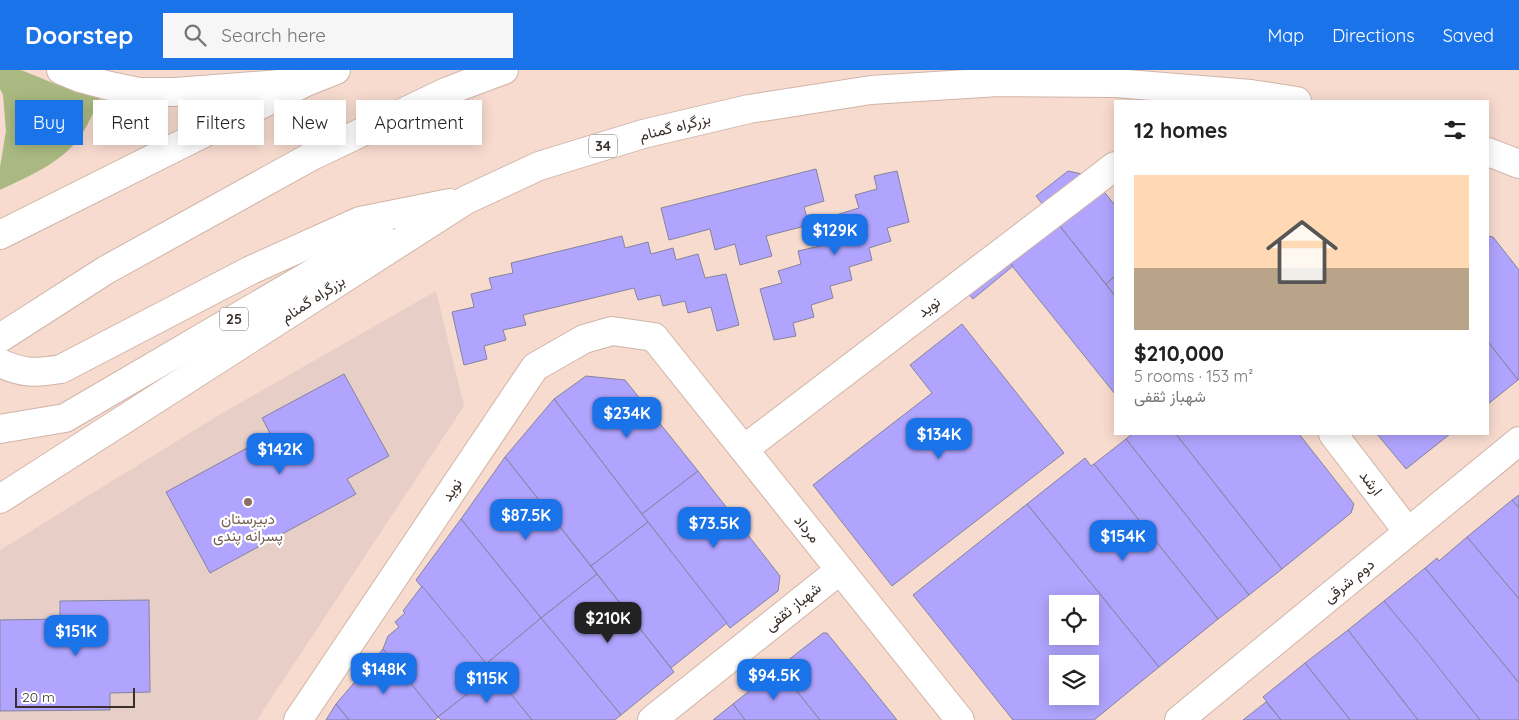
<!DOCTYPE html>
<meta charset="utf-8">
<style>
:root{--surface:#fff;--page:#f6f6f6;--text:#222;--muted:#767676;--line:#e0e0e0;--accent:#1a73e8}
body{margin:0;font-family:Quicksand,Vazirmatn,sans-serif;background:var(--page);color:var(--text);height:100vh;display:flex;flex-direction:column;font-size:19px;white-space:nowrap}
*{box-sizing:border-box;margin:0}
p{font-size:16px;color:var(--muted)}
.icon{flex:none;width:28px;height:28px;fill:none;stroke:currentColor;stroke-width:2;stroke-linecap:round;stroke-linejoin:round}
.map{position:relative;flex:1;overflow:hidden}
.side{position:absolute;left:1114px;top:30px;width:375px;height:335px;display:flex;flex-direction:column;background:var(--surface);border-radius:0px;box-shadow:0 2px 12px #0003}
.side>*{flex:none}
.hud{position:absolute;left:15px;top:30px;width:475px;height:45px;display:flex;gap:10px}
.tools{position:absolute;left:1049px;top:525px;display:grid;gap:10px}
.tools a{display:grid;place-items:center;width:50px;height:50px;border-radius:0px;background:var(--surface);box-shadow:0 2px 12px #0003;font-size:25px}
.scale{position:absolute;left:15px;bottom:12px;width:120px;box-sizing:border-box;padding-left:5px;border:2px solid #3a2f2a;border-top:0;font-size:14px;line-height:18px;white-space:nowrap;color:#3a2f2a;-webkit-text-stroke:4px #fff;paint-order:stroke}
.price{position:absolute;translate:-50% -42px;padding:0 11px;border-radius:10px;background:var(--accent);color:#fff;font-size:16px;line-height:32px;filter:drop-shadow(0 1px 2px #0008)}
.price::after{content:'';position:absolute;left:50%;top:30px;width:15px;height:11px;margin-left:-8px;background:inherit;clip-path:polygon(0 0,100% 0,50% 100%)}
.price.current{background:#222;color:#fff}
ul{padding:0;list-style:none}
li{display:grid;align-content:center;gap:10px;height:265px;padding:0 20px}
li+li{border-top:1px solid var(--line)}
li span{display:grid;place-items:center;height:155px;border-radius:0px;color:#555}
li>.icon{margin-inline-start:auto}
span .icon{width:90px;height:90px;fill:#fffc;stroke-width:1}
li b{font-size:21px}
h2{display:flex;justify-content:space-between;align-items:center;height:60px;padding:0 20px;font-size:21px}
.chip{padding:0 18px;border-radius:0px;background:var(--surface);box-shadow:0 2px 12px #0003;font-size:18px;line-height:45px}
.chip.current{background:var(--accent);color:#fff}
header{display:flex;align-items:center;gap:30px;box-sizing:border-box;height:70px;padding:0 25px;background:var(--accent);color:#fff}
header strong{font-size:24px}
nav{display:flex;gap:28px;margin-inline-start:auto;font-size:18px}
.search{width:350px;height:45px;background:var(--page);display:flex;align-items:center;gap:12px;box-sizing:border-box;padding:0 18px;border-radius:0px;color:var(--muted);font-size:19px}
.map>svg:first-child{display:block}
.education{fill:#e7cfc8}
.green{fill:#aab981}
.building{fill:#b0a4fe;stroke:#85839b;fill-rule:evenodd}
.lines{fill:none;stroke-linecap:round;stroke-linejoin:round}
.minor-casing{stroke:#d0b4a8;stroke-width:30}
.highway-casing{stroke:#d0b4a8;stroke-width:30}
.minor{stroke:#fff;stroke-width:28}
.highway{stroke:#fff;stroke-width:28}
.education-dot{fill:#8d6e63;stroke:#fff;stroke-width:2}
.labels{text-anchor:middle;stroke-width:4.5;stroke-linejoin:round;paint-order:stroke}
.shield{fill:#fff;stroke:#756d6a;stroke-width:1}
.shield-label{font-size:14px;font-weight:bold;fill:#3a2f2a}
.street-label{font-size:15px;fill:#3a2f2a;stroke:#fff}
.education-label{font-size:15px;fill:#785e54;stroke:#fff}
</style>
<header>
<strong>Doorstep</strong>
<div class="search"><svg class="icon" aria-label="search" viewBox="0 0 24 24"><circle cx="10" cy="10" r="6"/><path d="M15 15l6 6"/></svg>Search here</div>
<nav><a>Map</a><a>Directions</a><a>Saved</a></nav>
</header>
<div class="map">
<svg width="1519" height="650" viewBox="0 0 1519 650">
<rect width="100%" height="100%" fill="#f8dbcf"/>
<!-- education -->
<path class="education" d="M436,221L464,336L257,650H0V480L224,342Z"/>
<!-- green -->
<path class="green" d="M0,0H21L53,13L100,29C94,40 89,53 82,64C64,92 29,106 0,120V97L6,61L3,25L0,19Z"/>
<!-- building -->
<g class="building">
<path d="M816,99L824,131L804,137L809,155L766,166L772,186L740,195L735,174L715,180L710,159L669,170L661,138Z"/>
<path d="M897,101L909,152L887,158L891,171L869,178L872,190L849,197L852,210L830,216L833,228L811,235L814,247L793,253L796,266L774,270L760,219L782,213L778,201L801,194L798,181L820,176L817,162L839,156L836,145L859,138L855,125L877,119L874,106Z"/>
<path d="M1068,101L1091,106L1115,135V206L1106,214L1036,126Z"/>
<path d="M1044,136L1115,226V324L996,176Z"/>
<path d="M622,166L625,178L648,172L651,184L673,178L676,190L698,184L705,208L726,204L739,255L717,261L711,237L688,243L685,231L663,236L660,225L638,230L634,218L523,245L526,255L503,260L506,270L484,276L487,289L464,295L452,242L474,237L471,224L492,219L489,208L513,203L511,193Z"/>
<path d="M1488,166L1493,167L1519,200V309L1518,310L1488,272Z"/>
<path d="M996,176L1013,196L973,229L956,210Z"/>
<path d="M1115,206V226L1106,214Z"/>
<path d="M962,254L1064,383L892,516L813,415L932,323L910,295Z"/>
<path d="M1488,272L1518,310L1488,334Z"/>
<path d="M344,304L389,386L347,409L356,424L210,503L166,422L271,365L262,348Z"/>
<path d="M586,306L625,310L698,401L642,444L554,329Z"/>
<path d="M554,329L648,452L591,496L505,387Z"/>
<path d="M1132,364H1176L1282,499L1249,525L1126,369Z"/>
<path d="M1176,364H1299L1354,434L1351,443L1282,499Z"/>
<path d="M1377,364H1450L1406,399Z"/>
<path d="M1126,369L1249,525L1218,549L1094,394Z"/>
<path d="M505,387L597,504L541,548L461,449Z"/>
<path d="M1085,388L1091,396L1094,394L1218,549L1159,597L1027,434Z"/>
<path d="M698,401L780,506L778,521L730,558L642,444Z"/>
<path d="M1519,425V438L1512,430Z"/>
<path d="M1512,430L1519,438V529L1467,467Z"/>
<path d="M1027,434L1159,597L1094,650H1013L913,525ZM1058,534H1090V566H1058ZM1058,594H1090V626H1058Z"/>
<path d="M461,449L541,548L486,594L416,510Z"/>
<path d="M648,452L727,553L671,598L591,496Z"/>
<path d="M1467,467L1519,529V613L1425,498L1437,488L1439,491Z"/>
<path d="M1425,498L1519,613V650H1480L1384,531Z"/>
<path d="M597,504L674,602L621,645L541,548Z"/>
<path d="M422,516L494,603L438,647L383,579L388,566L399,557L395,552L405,543L403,541Z"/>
<path d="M149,530L150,622L110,623V640L0,641V550L60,549V531Z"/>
<path d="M1384,531L1424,579L1480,650H1418L1348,560Z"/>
<path d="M541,548L621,645L615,650H532L486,594Z"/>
<path d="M1348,560L1393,618L1418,650H1350L1305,593Z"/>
<path d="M823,563H827L897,650H820L778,598Z"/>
<path d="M383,579L438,647L435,650H349L336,634Z"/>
<path d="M1305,593L1347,646L1350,650H1281L1263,627Z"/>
<path d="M778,598L820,650H745L733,634Z"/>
<path d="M494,603L532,650H441L438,647Z"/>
<path d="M1266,632L1281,650H1243Z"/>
<path d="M336,634L340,639L349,650H326Z"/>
<path d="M733,634L745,650H713Z"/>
</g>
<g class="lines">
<defs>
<g id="minor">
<path d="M1333,364L1408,462"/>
<path d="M744,379L1115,96"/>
<path d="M298,650L535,297L584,269L612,261L654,267L960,650"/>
<path d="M652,650L840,500"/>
<path d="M1179,650L1519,371"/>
</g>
<g id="highway">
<path d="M61,0L80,8L110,16L139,22H175L292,13"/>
<path d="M1488,82L1519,94"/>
<path d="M0,165L306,12L336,0"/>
<path d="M0,268L106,200L312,86L448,21L504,0"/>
<path d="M0,293C23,304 36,303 61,299L251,200L360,151L450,133"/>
<path d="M0,359L65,348L342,186L382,168"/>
<path d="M0,429L466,130L539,96L643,64L749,39L871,20L998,12L1115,13L1251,24L1297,31"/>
</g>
</defs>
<!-- minor casing -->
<use href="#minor" class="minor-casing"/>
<!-- highway casing -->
<use href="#highway" class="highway-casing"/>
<!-- minor -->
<use href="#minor" class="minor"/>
<!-- highway -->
<use href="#highway" class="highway"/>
</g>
<!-- markers -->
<circle class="education-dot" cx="248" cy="432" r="5"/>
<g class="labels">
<!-- shield labels -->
<g class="shield">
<rect x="589" y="64.5" width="28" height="23" rx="4"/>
<rect x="220" y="237.5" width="28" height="23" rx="4"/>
</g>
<g class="shield-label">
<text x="603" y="81">34</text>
<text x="234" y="254">25</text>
</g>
<!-- street labels -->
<g class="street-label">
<text transform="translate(675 57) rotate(-14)" y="5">بزرگراه گمنام</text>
<text transform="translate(313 229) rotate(-33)" y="5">بزرگراه گمنام</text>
<text transform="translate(929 237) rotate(-37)" y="5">نوید</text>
<text transform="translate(1371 413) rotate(53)" y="5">ارشد</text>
<text transform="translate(452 420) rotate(-56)" y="5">نوید</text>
<text transform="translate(807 459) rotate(51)" y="5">مرداد</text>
<text transform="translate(1349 511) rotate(-39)" y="5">دوم شرقی</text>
<text transform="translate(793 537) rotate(-39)" y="5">شهباز ثقفی</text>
</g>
<!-- education labels -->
<g class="education-label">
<text x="248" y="454">دبیرستان<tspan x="248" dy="17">پسرانه پندی</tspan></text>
</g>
</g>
</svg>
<div class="tools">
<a><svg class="icon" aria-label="locate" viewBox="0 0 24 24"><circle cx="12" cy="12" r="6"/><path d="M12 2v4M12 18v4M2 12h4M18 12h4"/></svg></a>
<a><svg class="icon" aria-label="layers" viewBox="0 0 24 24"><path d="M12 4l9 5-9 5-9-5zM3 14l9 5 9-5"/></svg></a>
</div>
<div class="scale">20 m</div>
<b class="price" style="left:835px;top:186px">$129K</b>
<b class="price" style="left:627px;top:369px">$234K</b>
<b class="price" style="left:939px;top:390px">$134K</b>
<b class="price" style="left:280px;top:405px">$142K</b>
<b class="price" style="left:526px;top:471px">$87.5K</b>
<b class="price" style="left:714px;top:479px">$73.5K</b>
<b class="price" style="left:1123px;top:492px">$154K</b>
<b class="price current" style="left:608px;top:574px">$210K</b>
<b class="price" style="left:76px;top:587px">$151K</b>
<b class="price" style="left:384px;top:625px">$148K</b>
<b class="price" style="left:774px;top:631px">$94.5K</b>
<b class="price" style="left:487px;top:634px">$115K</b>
<div class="hud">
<a class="chip current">Buy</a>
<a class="chip">Rent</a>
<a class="chip">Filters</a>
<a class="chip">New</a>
<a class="chip">Apartment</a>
</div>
<section class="side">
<h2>12 homes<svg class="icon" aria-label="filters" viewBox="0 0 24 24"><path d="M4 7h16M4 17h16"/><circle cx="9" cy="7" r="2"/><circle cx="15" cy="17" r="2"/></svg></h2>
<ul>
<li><span style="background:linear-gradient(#ffd9b3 60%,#b9a48a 0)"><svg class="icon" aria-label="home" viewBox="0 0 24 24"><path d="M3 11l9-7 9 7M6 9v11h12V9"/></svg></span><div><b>$210,000</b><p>5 rooms · 153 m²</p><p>شهباز ثقفی</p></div></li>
</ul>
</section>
</div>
